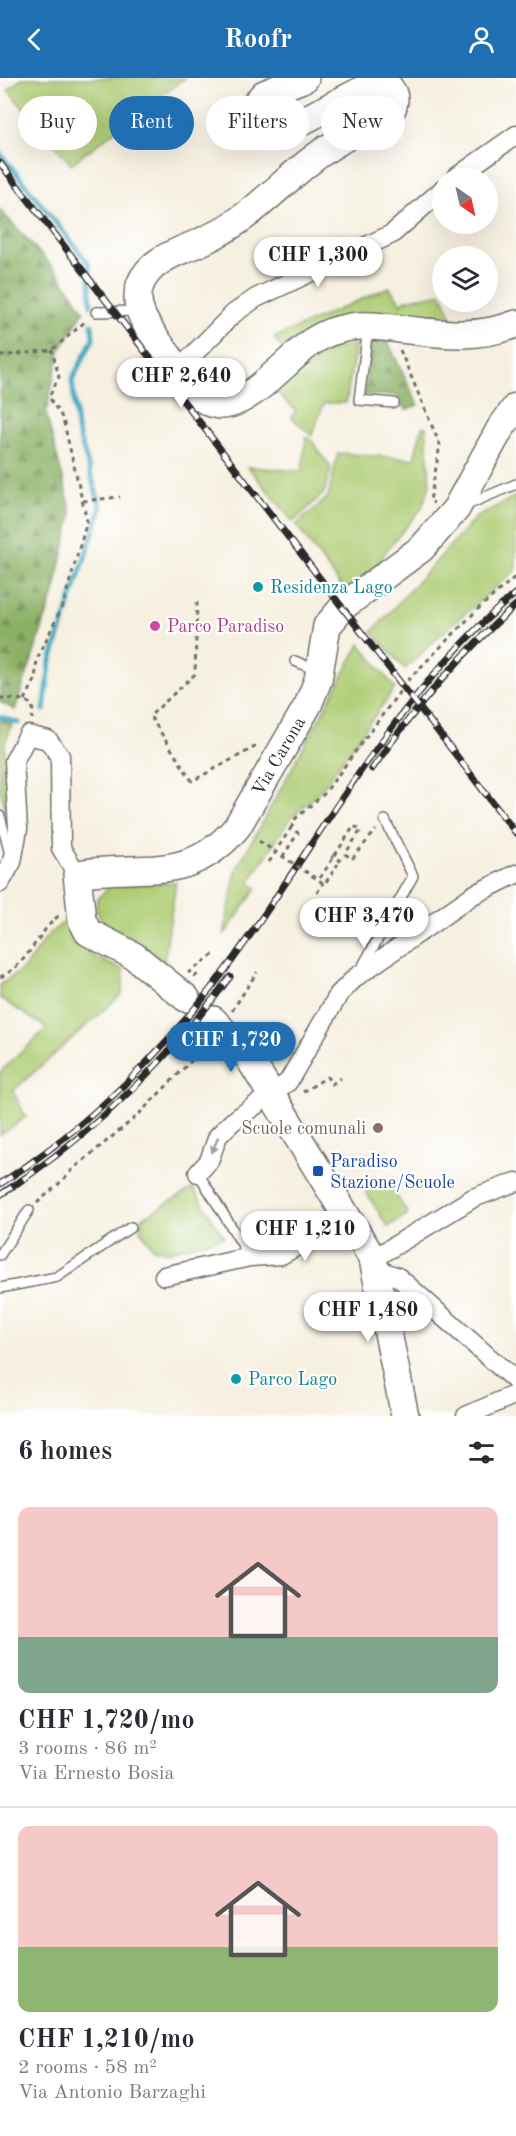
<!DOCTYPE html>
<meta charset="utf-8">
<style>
:root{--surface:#fff;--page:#f7f7f7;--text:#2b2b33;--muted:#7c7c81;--line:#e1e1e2;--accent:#1f6fb2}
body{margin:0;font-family:"Old Standard TT",serif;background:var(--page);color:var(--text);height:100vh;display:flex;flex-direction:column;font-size:22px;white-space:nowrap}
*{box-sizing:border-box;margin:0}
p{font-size:20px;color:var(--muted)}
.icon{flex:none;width:33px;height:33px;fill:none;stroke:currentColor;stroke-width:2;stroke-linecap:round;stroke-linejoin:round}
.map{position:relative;height:1338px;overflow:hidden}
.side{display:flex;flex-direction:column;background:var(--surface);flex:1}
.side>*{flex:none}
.hud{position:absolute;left:18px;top:18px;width:480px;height:54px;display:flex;gap:12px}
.needle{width:39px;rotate:146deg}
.buttons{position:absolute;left:432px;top:90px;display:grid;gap:12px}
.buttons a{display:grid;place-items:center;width:66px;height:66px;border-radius:50%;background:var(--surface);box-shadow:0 6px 24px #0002;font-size:30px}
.price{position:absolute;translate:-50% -51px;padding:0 14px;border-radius:21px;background:#fff;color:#222;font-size:20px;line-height:39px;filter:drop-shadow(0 2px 3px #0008)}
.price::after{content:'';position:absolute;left:50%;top:36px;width:18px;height:14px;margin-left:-9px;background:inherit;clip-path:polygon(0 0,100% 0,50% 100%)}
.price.active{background:var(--accent);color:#fff}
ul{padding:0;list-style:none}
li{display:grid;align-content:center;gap:12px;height:318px;padding:0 18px}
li+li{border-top:2px solid var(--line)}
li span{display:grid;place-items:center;height:186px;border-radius:12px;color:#555}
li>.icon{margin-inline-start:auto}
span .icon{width:108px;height:108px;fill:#fffc;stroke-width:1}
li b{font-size:26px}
h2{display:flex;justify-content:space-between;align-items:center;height:72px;padding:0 18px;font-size:26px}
.pill{padding:0 21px;border-radius:27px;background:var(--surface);box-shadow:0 6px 24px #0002;font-size:21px;line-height:54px}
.pill.active{background:var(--accent);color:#fff}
header{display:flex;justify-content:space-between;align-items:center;height:78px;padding:0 18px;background:var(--accent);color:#fff;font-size:27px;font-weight:600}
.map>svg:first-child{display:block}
.grass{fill:#adcc73;stroke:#6c7c4f;stroke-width:1.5}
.forest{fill:url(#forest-firs);stroke:#5a6e48;stroke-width:1.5}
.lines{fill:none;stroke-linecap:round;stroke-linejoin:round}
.stream{stroke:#42a9c2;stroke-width:5}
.secondary-tunnel{stroke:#cdc9bc;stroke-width:27;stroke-dasharray:27 14;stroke-linecap:butt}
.lane-casing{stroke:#72706a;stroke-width:12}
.street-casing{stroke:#72706a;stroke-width:21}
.secondary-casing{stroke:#72706a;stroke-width:30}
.path{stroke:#72706a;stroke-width:3;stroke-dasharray:4.5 4.5;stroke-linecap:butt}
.lane{stroke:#fff;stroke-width:9}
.street{stroke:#fff;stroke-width:18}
.secondary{stroke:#fff;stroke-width:27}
.rail-casing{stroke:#2b2b2b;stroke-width:7}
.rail{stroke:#fff;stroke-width:4.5;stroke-dasharray:14;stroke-linecap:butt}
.path-bridge{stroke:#72706a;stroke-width:3;stroke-dasharray:4.5 4.5;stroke-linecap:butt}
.oneway{fill:#a0a0a0}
.culture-dot{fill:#0f9aa8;stroke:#fff;stroke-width:2}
.hotel-dot{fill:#d1479c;stroke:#fff;stroke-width:2}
.education-dot{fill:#8d6e63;stroke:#fff;stroke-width:2}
.transit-dot{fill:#1a4fb4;stroke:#fff;stroke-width:2}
.labels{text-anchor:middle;stroke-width:4.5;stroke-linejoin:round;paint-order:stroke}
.culture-label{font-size:18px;fill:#0d838f;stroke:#fff;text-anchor:start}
.hotel-label{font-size:18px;fill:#b23c85;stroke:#fff;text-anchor:start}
.street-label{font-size:18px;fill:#2b2b2b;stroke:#fff}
.education-label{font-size:18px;fill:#785e54;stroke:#fff;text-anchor:end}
.transit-label{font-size:18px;fill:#164399;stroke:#fff;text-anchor:start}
</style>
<header><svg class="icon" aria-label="back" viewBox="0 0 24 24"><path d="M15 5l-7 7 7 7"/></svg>Roofr<svg class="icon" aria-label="person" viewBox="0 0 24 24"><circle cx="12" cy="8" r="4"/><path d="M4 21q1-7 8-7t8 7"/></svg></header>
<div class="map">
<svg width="516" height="1338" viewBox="0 0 516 1338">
<defs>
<pattern id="forest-firs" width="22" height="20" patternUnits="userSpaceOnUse" patternTransform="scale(1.5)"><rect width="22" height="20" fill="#8ab065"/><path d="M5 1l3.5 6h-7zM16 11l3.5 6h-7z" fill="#718f53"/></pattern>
</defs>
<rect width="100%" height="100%" fill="#fff"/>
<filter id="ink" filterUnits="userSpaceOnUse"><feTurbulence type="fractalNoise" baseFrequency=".0167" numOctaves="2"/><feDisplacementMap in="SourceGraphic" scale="12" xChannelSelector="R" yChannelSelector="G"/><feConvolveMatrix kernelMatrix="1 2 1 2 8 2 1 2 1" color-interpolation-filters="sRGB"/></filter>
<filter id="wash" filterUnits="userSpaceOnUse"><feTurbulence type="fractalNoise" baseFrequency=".008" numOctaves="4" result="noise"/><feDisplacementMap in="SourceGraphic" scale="24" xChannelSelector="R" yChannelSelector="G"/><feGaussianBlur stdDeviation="1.35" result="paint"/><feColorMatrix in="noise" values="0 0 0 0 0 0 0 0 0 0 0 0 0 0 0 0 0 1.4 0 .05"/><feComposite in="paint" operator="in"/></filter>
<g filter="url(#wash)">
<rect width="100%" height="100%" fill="#f6f0e0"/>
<!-- grass -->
<g class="grass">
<path d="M22,0H185L71,86L8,12Z"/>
<path d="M389,209L402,226L406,222L441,215L455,246L342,239L281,270L274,260Z"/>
<path d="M356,266L346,325H324L312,358L291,339L296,333L274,311L328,273Z"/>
<path d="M422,349H426L430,407L422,430L389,469L371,496L347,516L296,447L328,419L338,375L414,381Z"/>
<path d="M306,359L312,363L331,390L324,415L293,444L248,389L302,393Z"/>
<path d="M516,418V492L447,551L405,591L372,554L476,439Z"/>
<path d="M360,566L395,610L321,712L289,742L249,805L257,810L224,857L236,792Z"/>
<path d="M0,642L12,647L5,665L7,739L0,712Z"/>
<path d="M176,804L164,884C157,879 151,873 144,869C126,856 91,850 97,821L110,808Z"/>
<path d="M67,841L94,879L124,892L122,916L13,1013L26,1039L0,1057V994L47,950L0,920V907L23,891L48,857Z"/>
<path d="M385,1100L408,1136L388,1149L365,1113Z"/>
<path d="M193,1110L224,1159L166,1174L153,1170L140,1151L142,1140Z"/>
</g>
<!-- forest -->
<g class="forest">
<path d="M0,132L59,196L84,233L60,272L46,335L72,436L54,515L15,632L0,624Z"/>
<path d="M371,259L387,262L418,327L406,332L396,317H364Z"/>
</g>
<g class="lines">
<!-- stream -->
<g class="stream">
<path d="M0,75L89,186L91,227"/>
<path d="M44,632L50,586L101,430L77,351L72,302L93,261L92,246"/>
<path d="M0,639L19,645"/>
</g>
</g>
</g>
<g filter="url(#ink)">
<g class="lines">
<!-- secondary-tunnel -->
<path class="secondary-tunnel" d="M186,920L213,942"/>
<defs>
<g id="lane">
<path d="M96,234L137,233"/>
<path d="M368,250L359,322L394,325"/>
<path d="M464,428L516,406"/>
<path d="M295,583L317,593"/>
<path d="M0,738L9,773"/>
<path d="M361,891L413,798L385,742"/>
<path d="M198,1095L250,1179"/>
<path d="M0,1177L29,1132"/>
<path d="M0,1210L57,1199L131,1149"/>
</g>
<g id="street">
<path d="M455,100L516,57"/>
<path d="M178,292L233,236L256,220L392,156L442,112"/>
<path d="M0,805L12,784L18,751L14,683L28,657L48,662L60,678L61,770L77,796"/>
<path d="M198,1095L209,1083L218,1058L232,1044L288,1004L339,916L356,899L473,817L516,796"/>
<path d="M373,1181L473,1120L516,1104"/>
<path d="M376,1191L398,1199L516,1303"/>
<path d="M164,1198L250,1179L281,1177L348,1140"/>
<path d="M466,1338L516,1316"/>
</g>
<g id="secondary">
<path d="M305,0L264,16L252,30C251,50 265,55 283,53L374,6L387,7C396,16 396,24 390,35C362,50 334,64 309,84C271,114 251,140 205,162C182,173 150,180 140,207C131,233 153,256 167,276C179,293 197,327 221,327C251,327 289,279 313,263C325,255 337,251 351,249C367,246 384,249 400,251C442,256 477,261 516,246"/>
<path id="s1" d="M186,920L134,878L88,854L82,842L77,796C142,785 189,807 237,749L308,627L318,602L327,548L345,527L422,470L456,431L500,351L516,329"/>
<path d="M213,942L249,980L373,1181L405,1338"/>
</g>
</defs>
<!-- lane casing -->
<use href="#lane" class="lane-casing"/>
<!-- street casing -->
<use href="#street" class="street-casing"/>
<!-- secondary casing -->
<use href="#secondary" class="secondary-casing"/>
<!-- path -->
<g class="path">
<path d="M400,272L440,367L430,423L434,425"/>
<path d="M0,278L52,272L86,243"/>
<path d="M83,423L120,419"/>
<path d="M197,524L195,596L150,638L192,703L255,669L258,670"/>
<path d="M0,620L25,622L33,628L32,641"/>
<path d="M25,622L35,602L37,581L63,527L87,443L63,341L49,319L59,299L52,272"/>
<path d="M291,750L296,740L324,716L409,601L478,531L516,498"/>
<path d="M279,768L291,750L298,755L283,778"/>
<path d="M269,784L276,774"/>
<path d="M320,800L354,748L361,752L345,776L352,781L376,752"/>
<path d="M326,804L338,786"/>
<path d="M317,815L323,805"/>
<path d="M188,895L214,876"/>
<path d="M0,899C29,887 37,853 61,836"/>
<path d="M194,899L201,894"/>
<path d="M232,933L257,894"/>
<path d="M303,1014L327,999L332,1006L341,1000"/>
<path d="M37,1125L62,1103L73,1091L137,1038L193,981L203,963"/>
</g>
<!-- lane -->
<use href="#lane" class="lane"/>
<!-- street -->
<use href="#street" class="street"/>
<!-- secondary -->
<use href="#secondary" class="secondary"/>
<defs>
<g id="rail">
<path d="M0,85L516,755"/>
<path d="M372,691C414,631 460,576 516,527"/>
<path d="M0,1106C91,1047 170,968 234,880C324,755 396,615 516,515"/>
<path d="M0,1117C89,1059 166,985 230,899"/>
</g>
</defs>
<!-- rail casing -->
<use href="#rail" class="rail-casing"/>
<!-- rail -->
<use href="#rail" class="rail"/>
<!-- path-bridge -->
<g class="path-bridge">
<path d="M259,763L323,805"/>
<path d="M332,781L333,778L340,782L338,786"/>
</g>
</g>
<!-- one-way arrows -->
<defs><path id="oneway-solid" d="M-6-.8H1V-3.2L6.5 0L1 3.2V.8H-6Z" transform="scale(1.5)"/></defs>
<use class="oneway" href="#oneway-solid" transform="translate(215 1067) rotate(112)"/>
</g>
<!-- markers -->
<g class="culture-dot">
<circle cx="258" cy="509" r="6"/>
<circle cx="236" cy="1301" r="6"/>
</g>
<circle class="hotel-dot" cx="155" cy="548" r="6"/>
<circle class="education-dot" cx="378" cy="1050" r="6"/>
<rect class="transit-dot" x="312" y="1087" width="12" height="12" rx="3"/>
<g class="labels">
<!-- culture labels -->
<g class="culture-label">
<text x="270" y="515">Residenza Lago</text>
<text x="248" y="1307">Parco Lago</text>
</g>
<!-- hotel labels -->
<g class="hotel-label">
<text x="167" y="554">Parco Paradiso</text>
</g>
<!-- street labels -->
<g class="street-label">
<text dy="6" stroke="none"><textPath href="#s1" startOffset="434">Via Carona</textPath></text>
</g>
<!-- education labels -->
<g class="education-label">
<text x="366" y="1056">Scuole comunali</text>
</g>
<!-- transit labels -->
<g class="transit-label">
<text x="330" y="1089">Paradiso<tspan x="330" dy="21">Stazione/Scuole</tspan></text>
</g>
</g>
</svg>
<div class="buttons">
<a><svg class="needle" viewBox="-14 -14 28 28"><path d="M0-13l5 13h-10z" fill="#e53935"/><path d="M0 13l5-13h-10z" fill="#7c7c81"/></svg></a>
<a><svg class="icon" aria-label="layers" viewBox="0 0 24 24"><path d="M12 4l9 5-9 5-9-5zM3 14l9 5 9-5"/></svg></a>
</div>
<b class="price" style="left:318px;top:210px">CHF 1,300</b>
<b class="price" style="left:181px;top:331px">CHF 2,640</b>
<b class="price" style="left:364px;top:871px">CHF 3,470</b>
<b class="price active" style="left:231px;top:995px">CHF 1,720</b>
<b class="price" style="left:305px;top:1184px">CHF 1,210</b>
<b class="price" style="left:368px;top:1265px">CHF 1,480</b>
<div class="hud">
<a class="pill">Buy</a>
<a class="pill active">Rent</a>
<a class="pill">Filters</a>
<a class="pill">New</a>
</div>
</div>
<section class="side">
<h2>6 homes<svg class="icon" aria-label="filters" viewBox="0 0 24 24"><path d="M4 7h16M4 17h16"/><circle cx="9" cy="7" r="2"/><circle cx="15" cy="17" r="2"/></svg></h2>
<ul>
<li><span style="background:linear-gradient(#f6c9c9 70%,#7fa58c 0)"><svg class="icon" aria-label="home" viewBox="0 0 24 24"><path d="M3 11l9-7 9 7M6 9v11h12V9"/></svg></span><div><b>CHF 1,720/mo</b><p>3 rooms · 86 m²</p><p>Via Ernesto Bosia</p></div></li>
<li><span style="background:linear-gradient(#f6c9c9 65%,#8fb573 0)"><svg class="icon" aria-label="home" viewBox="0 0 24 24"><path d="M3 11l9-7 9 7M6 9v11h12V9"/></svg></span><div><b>CHF 1,210/mo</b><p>2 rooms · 58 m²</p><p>Via Antonio Barzaghi</p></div></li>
</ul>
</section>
